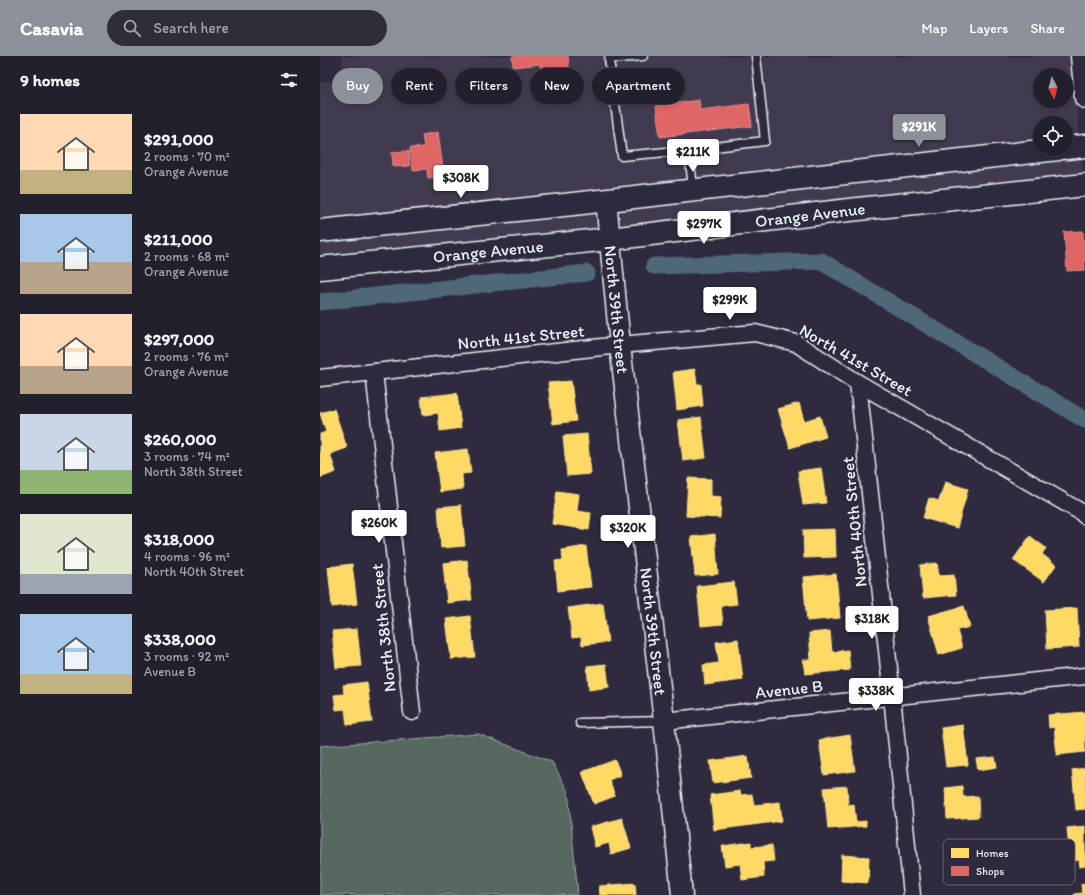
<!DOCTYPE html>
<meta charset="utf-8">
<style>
:root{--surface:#23202e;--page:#2f2d3a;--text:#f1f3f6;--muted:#a3a3aa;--line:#403e4a;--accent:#8c9099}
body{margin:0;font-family:Itim,sans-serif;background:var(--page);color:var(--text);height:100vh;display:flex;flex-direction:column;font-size:15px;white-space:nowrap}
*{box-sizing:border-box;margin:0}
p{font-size:13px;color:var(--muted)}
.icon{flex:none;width:22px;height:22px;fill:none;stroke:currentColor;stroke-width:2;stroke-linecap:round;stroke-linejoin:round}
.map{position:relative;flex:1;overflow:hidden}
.panel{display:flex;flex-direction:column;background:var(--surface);width:320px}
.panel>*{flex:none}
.banner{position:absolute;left:12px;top:12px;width:380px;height:36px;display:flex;gap:8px}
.needle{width:26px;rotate:174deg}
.fabs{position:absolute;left:713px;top:12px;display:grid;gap:8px}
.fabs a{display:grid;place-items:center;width:40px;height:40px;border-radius:50%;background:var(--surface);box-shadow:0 2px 6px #0003,0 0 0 1px var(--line);font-size:20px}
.price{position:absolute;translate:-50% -34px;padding:0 9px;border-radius:4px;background:#fff;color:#222;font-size:13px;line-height:26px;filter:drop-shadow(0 1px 2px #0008)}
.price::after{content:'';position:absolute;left:50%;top:24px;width:12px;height:9px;margin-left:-6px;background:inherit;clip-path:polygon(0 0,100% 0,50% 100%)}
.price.active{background:var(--accent);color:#fff}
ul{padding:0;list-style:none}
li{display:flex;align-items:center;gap:12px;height:100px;padding:0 20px}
li span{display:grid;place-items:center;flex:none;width:112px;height:80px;border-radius:0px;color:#555}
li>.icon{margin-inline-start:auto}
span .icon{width:48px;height:48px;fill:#fffc;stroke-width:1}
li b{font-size:17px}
h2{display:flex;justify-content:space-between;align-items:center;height:48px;padding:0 20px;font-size:17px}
.pill{padding:0 14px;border-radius:18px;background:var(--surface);box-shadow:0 2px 6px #0003,0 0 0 1px var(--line);font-size:14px;line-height:36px}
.pill.active{background:var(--accent);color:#fff}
header{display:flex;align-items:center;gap:24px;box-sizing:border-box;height:56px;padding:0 20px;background:var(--accent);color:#fff}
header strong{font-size:19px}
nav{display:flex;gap:22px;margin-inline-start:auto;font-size:14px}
.search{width:280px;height:36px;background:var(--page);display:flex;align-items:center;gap:10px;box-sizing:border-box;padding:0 14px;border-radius:22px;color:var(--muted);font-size:15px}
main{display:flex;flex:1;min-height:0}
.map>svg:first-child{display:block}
.built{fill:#433a50;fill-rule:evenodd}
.green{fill:#566860;stroke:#9facac}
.homes{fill:#ffd966;stroke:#f8e092}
.shops{fill:#e06666;stroke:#e29092}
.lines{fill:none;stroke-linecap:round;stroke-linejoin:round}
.canal{stroke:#4f6778;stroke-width:17}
.service-casing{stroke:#e8f1f8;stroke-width:11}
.minor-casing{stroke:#e8f1f8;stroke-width:19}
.tertiary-casing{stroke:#e8f1f8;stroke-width:23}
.secondary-casing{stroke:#e8f1f8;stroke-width:25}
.service{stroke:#2f2a3d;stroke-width:8}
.minor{stroke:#2f2a3d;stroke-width:16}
.tertiary{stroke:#2f2a3d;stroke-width:20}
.secondary{stroke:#2f2a3d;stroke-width:22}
.labels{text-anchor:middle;stroke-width:4;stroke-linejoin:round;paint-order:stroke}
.street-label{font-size:17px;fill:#e8f1f8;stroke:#2f2a3d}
.key{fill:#2f2a3d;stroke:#666675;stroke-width:1}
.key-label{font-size:11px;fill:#e8f1f8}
</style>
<header>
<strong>Casavia</strong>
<div class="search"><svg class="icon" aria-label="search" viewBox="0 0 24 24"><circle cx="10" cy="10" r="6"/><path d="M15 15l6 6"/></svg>Search here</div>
<nav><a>Map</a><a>Layers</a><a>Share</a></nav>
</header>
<main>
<section class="panel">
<h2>9 homes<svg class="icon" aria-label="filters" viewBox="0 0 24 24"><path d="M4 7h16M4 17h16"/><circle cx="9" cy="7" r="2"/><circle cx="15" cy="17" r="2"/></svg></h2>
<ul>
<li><span style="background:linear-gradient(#ffd9b3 70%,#c2b280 0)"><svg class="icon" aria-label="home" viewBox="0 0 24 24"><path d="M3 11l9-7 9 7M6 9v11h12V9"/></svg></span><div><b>$291,000</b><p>2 rooms · 70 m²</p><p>Orange Avenue</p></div></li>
<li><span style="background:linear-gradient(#a9c7e8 60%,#b9a48a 0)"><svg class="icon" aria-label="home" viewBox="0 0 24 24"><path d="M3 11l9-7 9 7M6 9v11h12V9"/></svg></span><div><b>$211,000</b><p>2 rooms · 68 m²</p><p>Orange Avenue</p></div></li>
<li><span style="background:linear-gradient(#ffd9b3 65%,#b9a48a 0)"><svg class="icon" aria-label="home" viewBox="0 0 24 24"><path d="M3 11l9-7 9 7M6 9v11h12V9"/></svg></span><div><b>$297,000</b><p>2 rooms · 76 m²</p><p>Orange Avenue</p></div></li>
<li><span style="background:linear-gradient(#c9d6e8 70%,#8fb573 0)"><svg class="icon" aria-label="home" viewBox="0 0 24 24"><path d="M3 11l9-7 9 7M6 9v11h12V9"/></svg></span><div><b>$260,000</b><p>3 rooms · 74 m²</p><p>North 38th Street</p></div></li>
<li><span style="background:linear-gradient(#dfe7d0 75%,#9aa5b1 0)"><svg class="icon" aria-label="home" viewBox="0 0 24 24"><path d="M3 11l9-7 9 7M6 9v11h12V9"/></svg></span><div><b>$318,000</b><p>4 rooms · 96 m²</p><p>North 40th Street</p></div></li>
<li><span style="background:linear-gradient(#a9c7e8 75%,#c2b280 0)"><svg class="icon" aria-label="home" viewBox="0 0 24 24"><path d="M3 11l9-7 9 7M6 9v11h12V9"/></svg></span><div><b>$338,000</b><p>3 rooms · 92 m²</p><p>Avenue B</p></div></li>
</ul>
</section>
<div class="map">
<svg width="765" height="839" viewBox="0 0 765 839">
<rect width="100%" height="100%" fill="#2f2a3d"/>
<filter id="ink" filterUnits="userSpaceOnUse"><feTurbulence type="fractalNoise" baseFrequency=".025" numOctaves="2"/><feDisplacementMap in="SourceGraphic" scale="8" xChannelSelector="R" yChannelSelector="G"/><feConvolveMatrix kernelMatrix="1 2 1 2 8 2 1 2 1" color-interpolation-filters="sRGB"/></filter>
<g filter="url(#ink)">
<!-- built -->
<g class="built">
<path d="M22,0H752L760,81L746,83V67H720V85L0,165V26L24,24ZM720,19H746V45H720Z"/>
<path d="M762,100L764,119L297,170L295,153Z"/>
<path d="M278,155L280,172L0,201V184Z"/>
</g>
<!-- green -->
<path class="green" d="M158,678L232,706L248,736L258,839H0V690Z"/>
<!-- homes -->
<g class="homes">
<path d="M375,313L377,328H381L383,350L357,354L353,316Z"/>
<path d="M251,325L256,365L233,368L228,327Z"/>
<path d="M137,337L141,372L120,375L118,357L103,359L101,341Z"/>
<path d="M479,347L484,365L500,360L506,381L470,392L458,353Z"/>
<path d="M14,353L27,392L10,398L16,416L0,422V378L6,376L0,357Z"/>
<path d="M381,361L386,402L363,405L358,364Z"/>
<path d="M267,378L271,418L247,420L243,380Z"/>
<path d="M148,393L151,417L142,418L143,433L120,436L115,397Z"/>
<path d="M501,412L506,447L483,449L478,415Z"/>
<path d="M368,422L391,423V440L401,441L400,462L366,460Z"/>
<path d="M625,426L648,433L637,472L603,462L609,442L619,445Z"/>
<path d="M237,435L259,438L257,455L271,457L269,474L232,468Z"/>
<path d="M141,449L145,490L121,492L118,451Z"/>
<path d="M515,473L516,501L484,502L483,474Z"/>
<path d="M395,478L398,518L375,520L371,481Z"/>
<path d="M710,480L726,492L722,498L736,509L724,526L693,504Z"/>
<path d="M266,490L271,531L238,535L235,505L243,504L242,494Z"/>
<path d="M147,504L152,544L127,547L123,507Z"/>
<path d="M617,507L619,520L634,519L636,539L603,542L600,509Z"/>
<path d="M32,508L37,548L12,551L8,511Z"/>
<path d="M516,518L520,562L487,565L483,521Z"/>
<path d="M414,526L417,548L401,550L403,568L381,570L377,530Z"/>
<path d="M283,547L288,586L262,589L261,581L252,582L248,552Z"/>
<path d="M644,550L650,571L637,574L642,592L619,599L608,560Z"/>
<path d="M757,552L759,591L727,593L725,554Z"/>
<path d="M150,560L155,601L131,603L126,563Z"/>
<path d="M37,573L41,610L16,612L12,575Z"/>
<path d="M510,575L512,596L528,594L530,614L485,618L483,604H491L489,577Z"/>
<path d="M418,583L423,624L385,629L383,609L399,607L396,586Z"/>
<path d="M286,608L289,631L269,634L267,610Z"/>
<path d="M47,626L52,666L27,669L25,653L16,654L14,639L24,638L23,629Z"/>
<path d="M765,656V696L737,699L734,671L729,672L728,659Z"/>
<path d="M643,669L648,709L626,711L621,672Z"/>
<path d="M530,679L535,715L504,719L499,684Z"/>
<path d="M428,700L431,722L393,727L390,705Z"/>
<path d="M675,701L677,711L658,714L656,703Z"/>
<path d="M295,704L301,719L289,724L295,740L274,748L262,716Z"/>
<path d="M765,712V753L756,754L752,714Z"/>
<path d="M527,730L528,749L534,748L536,766L546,765V770L508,773L504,732Z"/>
<path d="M642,730L643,741L658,740L659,761L627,763L625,732Z"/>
<path d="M420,735L421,739L432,738L434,749L460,746L462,765L394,774L390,739Z"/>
<path d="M302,762L311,792L291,798L289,787L275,791L270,771Z"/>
<path d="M765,770V810L760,811L759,804L750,805L747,772Z"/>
<path d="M431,786V791L452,789L454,805L443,806L444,821L422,824L420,808L405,810L402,790Z"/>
<path d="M522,799L549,801L548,827L521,825Z"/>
<path d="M315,827L316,839H280L279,830Z"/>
<path d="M765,827V839H754V838L762,837L761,828Z"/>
</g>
<!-- shops -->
<g class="shops">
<path d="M192,0H248L252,39L223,42L220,8L193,11Z"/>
<path d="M379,44L380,54L429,48L432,70L340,81L336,50Z"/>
<path d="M118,76L124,120L108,122L107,113L93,114L90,92L104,91L102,79Z"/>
<path d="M89,95L90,110L73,111L72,96Z"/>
<path d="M763,175L765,214L747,215L744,176Z"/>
</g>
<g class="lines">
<!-- canal -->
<g class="canal">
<path d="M334,210L501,205L765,364"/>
<path d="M0,246L267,217"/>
</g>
<defs>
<g id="service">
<path d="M323,0L289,3L302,100L369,94L445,85L436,0"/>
<path d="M369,94L373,133"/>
<path d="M260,667L344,665"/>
</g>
<g id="minor">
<path d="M54,316L92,656"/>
<path d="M0,322L300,289L435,277L476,287L538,327L761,456L765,460"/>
<path d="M538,327L572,640L592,839"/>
<path d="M344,665L765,620"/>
</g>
<g id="tertiary">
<path d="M761,0L765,42"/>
<path id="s1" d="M286,144L300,289L344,665L362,839"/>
</g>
<g id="secondary">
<path d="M746,92L765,90"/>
<path d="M0,175L253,148L738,93"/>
<path id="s2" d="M0,212L290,183L529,154L765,129"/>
</g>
</defs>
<!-- service casing -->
<use href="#service" class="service-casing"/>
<!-- minor casing -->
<use href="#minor" class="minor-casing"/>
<!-- tertiary casing -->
<use href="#tertiary" class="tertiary-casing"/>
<!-- secondary casing -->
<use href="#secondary" class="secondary-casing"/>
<!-- service -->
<use href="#service" class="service"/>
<!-- minor -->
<use href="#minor" class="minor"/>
<!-- tertiary -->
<use href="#tertiary" class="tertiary"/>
<!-- secondary -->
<use href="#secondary" class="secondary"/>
</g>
</g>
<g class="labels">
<!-- street labels -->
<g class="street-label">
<text dy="6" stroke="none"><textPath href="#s2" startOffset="493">Orange Avenue</textPath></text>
<text dy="6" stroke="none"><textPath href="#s2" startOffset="169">Orange Avenue</textPath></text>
<text dy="6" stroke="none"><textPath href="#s1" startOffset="110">North 39th Street</textPath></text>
<text transform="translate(201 281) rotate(-6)" y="6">North 41st Street</text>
<text transform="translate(536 304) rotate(30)" y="6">North 41st Street</text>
<text transform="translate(534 466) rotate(-96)" y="6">North 40th Street</text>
<text transform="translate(63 572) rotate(-96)" y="6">North 38th Street</text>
<text dy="6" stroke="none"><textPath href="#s1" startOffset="434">North 39th Street</textPath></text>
<text transform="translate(469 633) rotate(-6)" y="6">Avenue B</text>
</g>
</g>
<!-- legend -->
<rect x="623" y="783" width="132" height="46" rx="6" class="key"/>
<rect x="631" y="792" width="18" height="10" fill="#ffd966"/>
<rect x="631" y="810" width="18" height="10" fill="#e06666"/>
<g class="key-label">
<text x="656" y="801">Homes</text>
<text x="656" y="819">Shops</text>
</g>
</svg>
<div class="fabs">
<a><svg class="needle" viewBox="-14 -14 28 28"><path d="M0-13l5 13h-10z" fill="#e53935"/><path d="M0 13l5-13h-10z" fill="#a3a3aa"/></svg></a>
<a><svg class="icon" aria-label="locate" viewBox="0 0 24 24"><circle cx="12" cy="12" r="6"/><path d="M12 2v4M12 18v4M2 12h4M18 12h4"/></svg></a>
</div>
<b class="price active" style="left:599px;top:92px">$291K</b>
<b class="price" style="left:373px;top:117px">$211K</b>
<b class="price" style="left:141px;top:143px">$308K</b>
<b class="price" style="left:384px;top:189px">$297K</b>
<b class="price" style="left:410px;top:265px">$299K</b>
<b class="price" style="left:59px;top:488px">$260K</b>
<b class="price" style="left:308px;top:493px">$320K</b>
<b class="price" style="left:552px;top:584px">$318K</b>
<b class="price" style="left:556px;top:656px">$338K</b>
<div class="banner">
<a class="pill active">Buy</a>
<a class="pill">Rent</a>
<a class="pill">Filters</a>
<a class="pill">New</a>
<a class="pill">Apartment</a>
</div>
</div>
</main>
